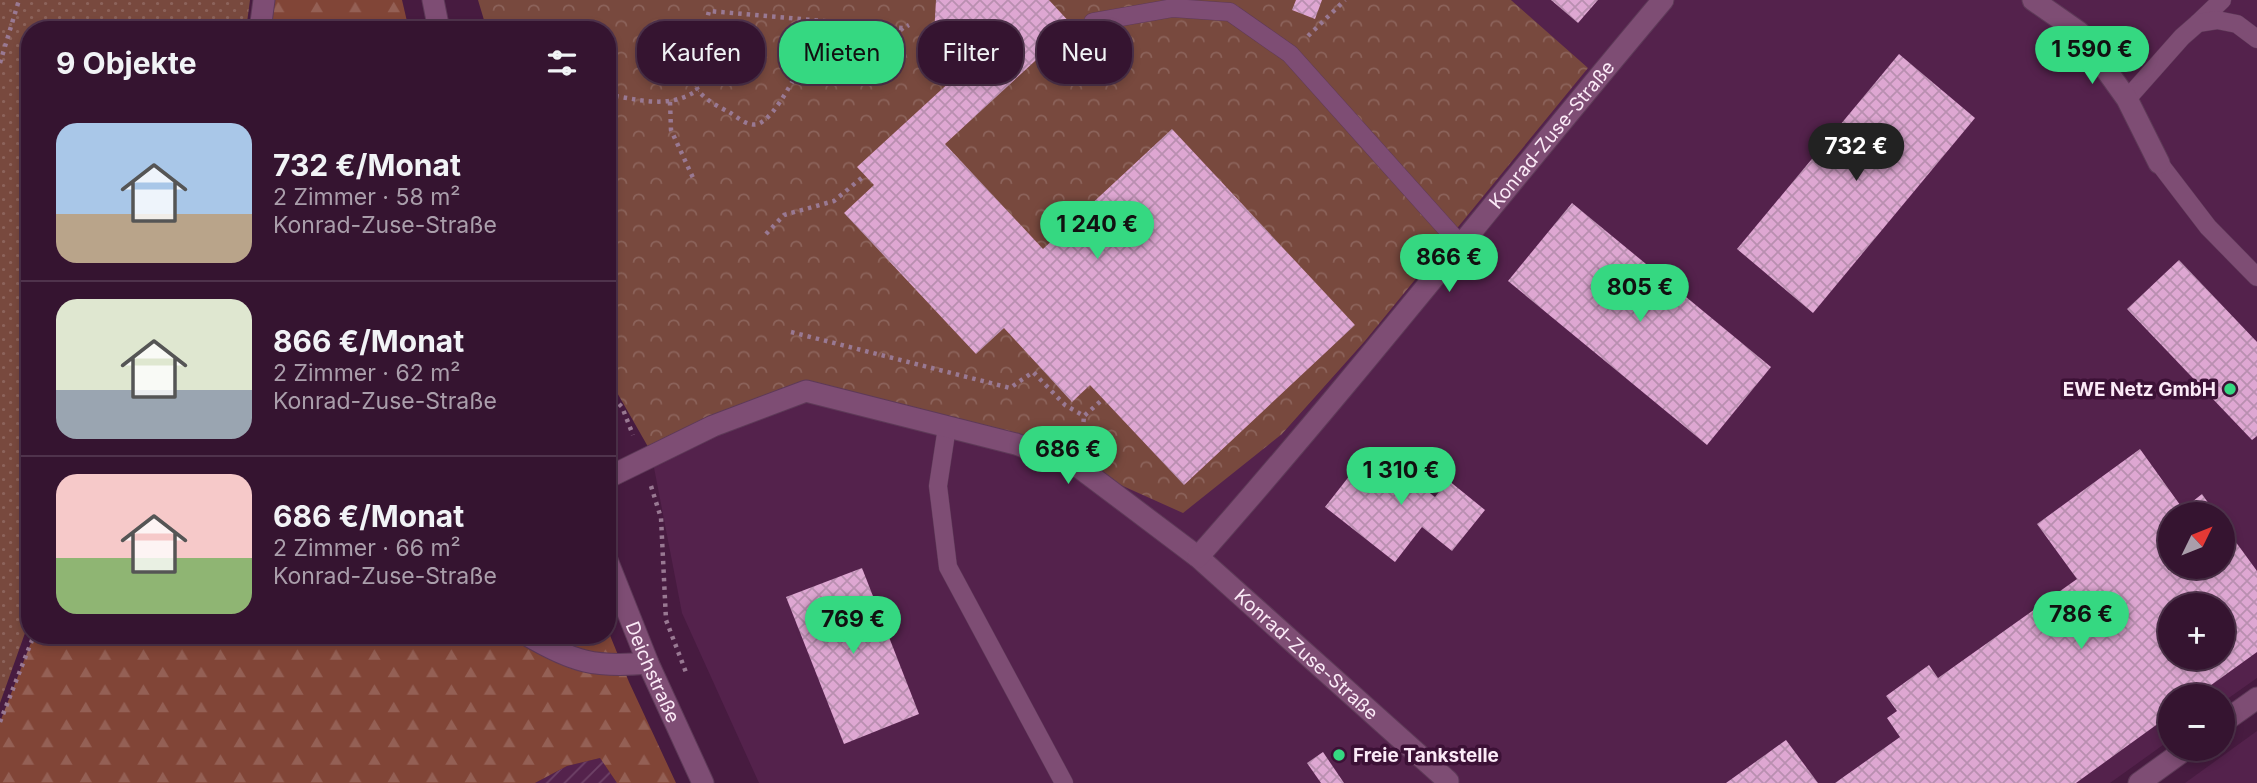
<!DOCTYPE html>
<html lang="de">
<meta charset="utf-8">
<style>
:root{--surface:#351430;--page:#3d1d38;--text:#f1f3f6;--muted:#aa9eab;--line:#4f334c;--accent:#35d881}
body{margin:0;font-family:Inter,sans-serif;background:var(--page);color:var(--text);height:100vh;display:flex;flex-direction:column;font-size:26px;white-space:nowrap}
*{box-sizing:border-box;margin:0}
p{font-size:23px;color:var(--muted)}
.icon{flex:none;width:38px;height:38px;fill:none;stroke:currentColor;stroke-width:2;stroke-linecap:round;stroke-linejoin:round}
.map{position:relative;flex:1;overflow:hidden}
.details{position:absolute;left:21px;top:21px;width:595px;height:623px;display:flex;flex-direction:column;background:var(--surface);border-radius:28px;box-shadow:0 4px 10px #0003,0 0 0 2px var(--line)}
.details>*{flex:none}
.hud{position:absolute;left:637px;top:21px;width:665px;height:63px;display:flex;gap:14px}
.needle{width:46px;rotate:47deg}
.buttons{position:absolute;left:2158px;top:502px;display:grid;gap:14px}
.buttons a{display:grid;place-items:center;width:77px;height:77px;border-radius:50%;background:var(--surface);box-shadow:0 4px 10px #0003,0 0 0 2px var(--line);font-size:35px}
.price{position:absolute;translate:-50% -60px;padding:0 16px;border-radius:24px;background:var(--accent);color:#111;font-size:23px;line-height:46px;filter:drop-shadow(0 2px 4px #0008)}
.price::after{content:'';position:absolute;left:50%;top:42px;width:21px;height:16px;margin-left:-10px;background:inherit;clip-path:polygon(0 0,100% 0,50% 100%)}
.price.selected{background:#222;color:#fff}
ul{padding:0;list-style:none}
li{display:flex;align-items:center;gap:21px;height:175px;padding:0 35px}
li+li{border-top:2px solid var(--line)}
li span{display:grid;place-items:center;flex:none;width:196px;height:140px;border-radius:21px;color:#555}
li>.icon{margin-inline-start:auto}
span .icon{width:84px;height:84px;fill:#fffc;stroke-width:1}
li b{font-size:30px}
h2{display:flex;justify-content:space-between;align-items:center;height:84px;padding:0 35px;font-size:30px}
.chip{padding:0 24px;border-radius:28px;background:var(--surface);box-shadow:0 4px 10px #0003,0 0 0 2px var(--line);font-size:24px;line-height:63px}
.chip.selected{background:var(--accent);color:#111}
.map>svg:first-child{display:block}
.built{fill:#54224c;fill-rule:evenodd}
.industrial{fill:url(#industrial-furrows)}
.grass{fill:url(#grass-dots)}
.forest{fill:url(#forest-firs)}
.park{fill:url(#park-crowns)}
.building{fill:url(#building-cross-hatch);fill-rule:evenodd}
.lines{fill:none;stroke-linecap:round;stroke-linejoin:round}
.service-casing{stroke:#5e3a58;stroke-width:19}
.minor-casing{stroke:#5e3a58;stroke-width:23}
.secondary-casing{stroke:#5e3a58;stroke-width:23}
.path{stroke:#997993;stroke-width:4.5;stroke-dasharray:3.5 5;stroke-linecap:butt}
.service{stroke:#7e4d74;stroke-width:18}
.minor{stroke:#7e4d74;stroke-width:21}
.secondary{stroke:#7e4d74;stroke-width:21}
.poi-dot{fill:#35d881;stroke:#3c1136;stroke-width:2.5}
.labels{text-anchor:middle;stroke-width:7;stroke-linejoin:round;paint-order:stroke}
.street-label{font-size:19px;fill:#fbeaf7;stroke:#3c1136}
.poi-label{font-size:19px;font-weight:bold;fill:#fbeaf7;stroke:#3c1136;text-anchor:end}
</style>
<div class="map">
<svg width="2257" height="783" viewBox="0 0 2257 783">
<defs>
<pattern id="industrial-furrows" width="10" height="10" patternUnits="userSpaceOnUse" patternTransform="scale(1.75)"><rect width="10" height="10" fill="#54224c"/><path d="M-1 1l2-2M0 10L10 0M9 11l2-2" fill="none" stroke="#6e4267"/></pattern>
<pattern id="grass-dots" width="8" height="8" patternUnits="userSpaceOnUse" patternTransform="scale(1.75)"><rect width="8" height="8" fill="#78493e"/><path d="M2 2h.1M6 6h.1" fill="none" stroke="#8c635b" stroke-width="1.8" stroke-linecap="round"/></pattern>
<pattern id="forest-firs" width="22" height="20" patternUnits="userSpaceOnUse" patternTransform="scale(1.75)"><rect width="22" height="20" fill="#814537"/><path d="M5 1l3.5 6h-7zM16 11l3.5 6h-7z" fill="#946055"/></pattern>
<pattern id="park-crowns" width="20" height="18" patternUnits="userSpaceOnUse" patternTransform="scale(1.75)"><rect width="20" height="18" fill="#78493e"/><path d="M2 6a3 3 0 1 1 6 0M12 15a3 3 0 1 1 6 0" fill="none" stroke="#8c635b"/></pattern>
<pattern id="building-cross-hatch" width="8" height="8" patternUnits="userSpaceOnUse" patternTransform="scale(1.75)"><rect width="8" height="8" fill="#dea7d2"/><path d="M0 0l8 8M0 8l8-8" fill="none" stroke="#b98fb0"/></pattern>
</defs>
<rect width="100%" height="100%" fill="#471b40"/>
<!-- built -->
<g class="built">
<path d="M1511,0H2257V678L2223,702L2222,696H2170V740L2110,783H759L682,613L651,452L811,385L1282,434L1365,341L1587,69ZM2170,514H2222V567H2170ZM2170,606H2222V658H2170Z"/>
<path d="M2257,731V783H2185Z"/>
</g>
<!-- industrial -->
<path class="industrial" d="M600,758L617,783H535L567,766Z"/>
<!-- grass -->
<path class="grass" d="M0,0H250L246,30H30V619L0,703Z"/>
<!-- forest -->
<g class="forest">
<path d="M274,0H402L409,30H271Z"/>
<path d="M607,628L629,682L676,783H617L600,758L567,766L535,783H0V722L34,635H607Z"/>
</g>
<!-- park -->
<path class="park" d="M478,0H1511L1588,68L1365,341L1282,434L1183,513L1036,447L811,385L651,452L607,375V30H487Z"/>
<!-- building -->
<g class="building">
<path d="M936,0H1049L1073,26L945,144L1043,249L1172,129L1355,325L1184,485L1090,385L1072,402L1004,328L976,354L844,213L874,185L857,167L953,79L938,57L934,35Z"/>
<path d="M1296,0H1322L1315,19L1292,10Z"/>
<path d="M1551,0H1598L1578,23Z"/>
<path d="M1899,54L1975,118L1813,313L1737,249Z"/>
<path d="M1572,203L1771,367L1707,445L1508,281Z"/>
<path d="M2179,260L2257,342V436L2252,440L2127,309Z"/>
<path d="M1372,447L1435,497L1448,480L1485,510L1452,551L1422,527L1395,562L1325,507Z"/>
<path d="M2140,449L2183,509L2202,494L2216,514H2170V567H2222V523L2257,571V652L2196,696H2170V715L2076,783H1835L1900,737L1887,718L1897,711L1886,696L1929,665L1938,678L2077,579L2037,524ZM2170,606H2222V658H2170Z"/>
<path d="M862,568L919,714L844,744L786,597Z"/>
<path d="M1786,740L1818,783H1726Z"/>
<path d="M1323,752L1344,783H1321L1307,763Z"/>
</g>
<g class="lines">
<defs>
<g id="service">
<path d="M1093,22L1173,8L1230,12L1290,54L1461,245"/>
<path d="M2198,23L2222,0"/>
<path d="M2127,99L2182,37L2198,23L2217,20L2237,24L2257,39"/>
<path d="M2159,163L2208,227L2257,277"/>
<path d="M947,427L938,486L948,567L1064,783"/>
</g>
<g id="minor">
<path d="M2033,0L2079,32L2127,99L2159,163"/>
<path d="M260,30L264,0"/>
<path id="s1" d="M607,478L713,426L806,391L1016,444L1080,468L1198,557L1448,781"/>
<path id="s2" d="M1198,557C1358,376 1507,185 1663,0"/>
<path d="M527,635C573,662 595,668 648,663"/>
<path d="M2222,723L2257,698"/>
<path d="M2139,783L2186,749"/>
</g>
<g id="secondary">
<path d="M433,0L439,30"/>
<path id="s3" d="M607,560L648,663L703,783"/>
</g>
</defs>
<!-- service casing -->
<use href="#service" class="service-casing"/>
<!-- minor casing -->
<use href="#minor" class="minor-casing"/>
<!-- secondary casing -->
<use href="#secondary" class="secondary-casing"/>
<!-- path -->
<g class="path">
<path d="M903,28L883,45H816L810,49C800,66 777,117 758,124C748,127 737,117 729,112C719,107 705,100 698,90C688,75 705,29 709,11L903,28L909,25"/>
<path d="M1308,36L1345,0"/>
<path d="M0,63L19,0"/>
<path d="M615,96C646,101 670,108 698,90"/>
<path d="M670,102L671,130L694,180"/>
<path d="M766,234L784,215L834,201L865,175"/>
<path d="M791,332L1010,388L1033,372L1065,405L1084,416L1103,399"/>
<path d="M607,392L622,407L633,435"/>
<path d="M1082,439L1084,416"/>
<path d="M651,486L661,518L666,620L687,675"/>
<path d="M0,722L34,635"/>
</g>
<!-- service -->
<use href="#service" class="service"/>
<!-- minor -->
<use href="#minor" class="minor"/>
<!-- secondary -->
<use href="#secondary" class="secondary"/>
</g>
<!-- markers -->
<g class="poi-dot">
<circle cx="2230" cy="389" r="7"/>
<circle cx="1339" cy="755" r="7"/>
</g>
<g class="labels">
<!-- street labels -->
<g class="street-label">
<text dy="7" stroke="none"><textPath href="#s2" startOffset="551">Konrad-Zuse-Straße</textPath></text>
<text dy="7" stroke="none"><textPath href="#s1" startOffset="796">Konrad-Zuse-Straße</textPath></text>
<text dy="7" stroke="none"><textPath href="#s3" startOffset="121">Deichstraße</textPath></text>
</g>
<!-- poi labels -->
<g class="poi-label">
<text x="2216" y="396">EWE Netz GmbH</text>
<text x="1353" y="762" text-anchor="start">Freie Tankstelle</text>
</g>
</g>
</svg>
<div class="buttons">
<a><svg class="needle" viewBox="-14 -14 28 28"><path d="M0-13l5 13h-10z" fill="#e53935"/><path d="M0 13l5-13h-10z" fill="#aa9eab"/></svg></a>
<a>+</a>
<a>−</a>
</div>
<b class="price" style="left:2092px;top:86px">1 590 €</b>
<b class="price selected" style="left:1856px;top:183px">732 €</b>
<b class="price" style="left:1097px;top:261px">1 240 €</b>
<b class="price" style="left:1449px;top:294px">866 €</b>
<b class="price" style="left:1640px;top:324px">805 €</b>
<b class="price" style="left:1068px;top:486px">686 €</b>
<b class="price" style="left:1401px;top:507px">1 310 €</b>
<b class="price" style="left:2081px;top:651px">786 €</b>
<b class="price" style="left:853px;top:656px">769 €</b>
<div class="hud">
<a class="chip">Kaufen</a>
<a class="chip selected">Mieten</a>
<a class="chip">Filter</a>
<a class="chip">Neu</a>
</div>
<section class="details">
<h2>9 Objekte<svg class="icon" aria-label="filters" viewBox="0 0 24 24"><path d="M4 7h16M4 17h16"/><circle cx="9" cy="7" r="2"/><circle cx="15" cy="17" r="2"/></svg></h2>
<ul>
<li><span style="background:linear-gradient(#a9c7e8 65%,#b9a48a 0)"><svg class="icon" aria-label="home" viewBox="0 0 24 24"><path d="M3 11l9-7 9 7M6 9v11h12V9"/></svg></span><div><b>732 €/Monat</b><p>2 Zimmer · 58 m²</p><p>Konrad-Zuse-Straße</p></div></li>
<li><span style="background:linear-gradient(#dfe7d0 65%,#9aa5b1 0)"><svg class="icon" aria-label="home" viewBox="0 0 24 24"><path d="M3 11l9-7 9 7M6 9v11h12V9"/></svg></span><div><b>866 €/Monat</b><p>2 Zimmer · 62 m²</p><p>Konrad-Zuse-Straße</p></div></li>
<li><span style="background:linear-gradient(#f6c9c9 60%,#8fb573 0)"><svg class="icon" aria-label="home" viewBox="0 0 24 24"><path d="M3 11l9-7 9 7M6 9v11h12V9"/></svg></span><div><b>686 €/Monat</b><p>2 Zimmer · 66 m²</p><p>Konrad-Zuse-Straße</p></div></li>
</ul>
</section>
</div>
